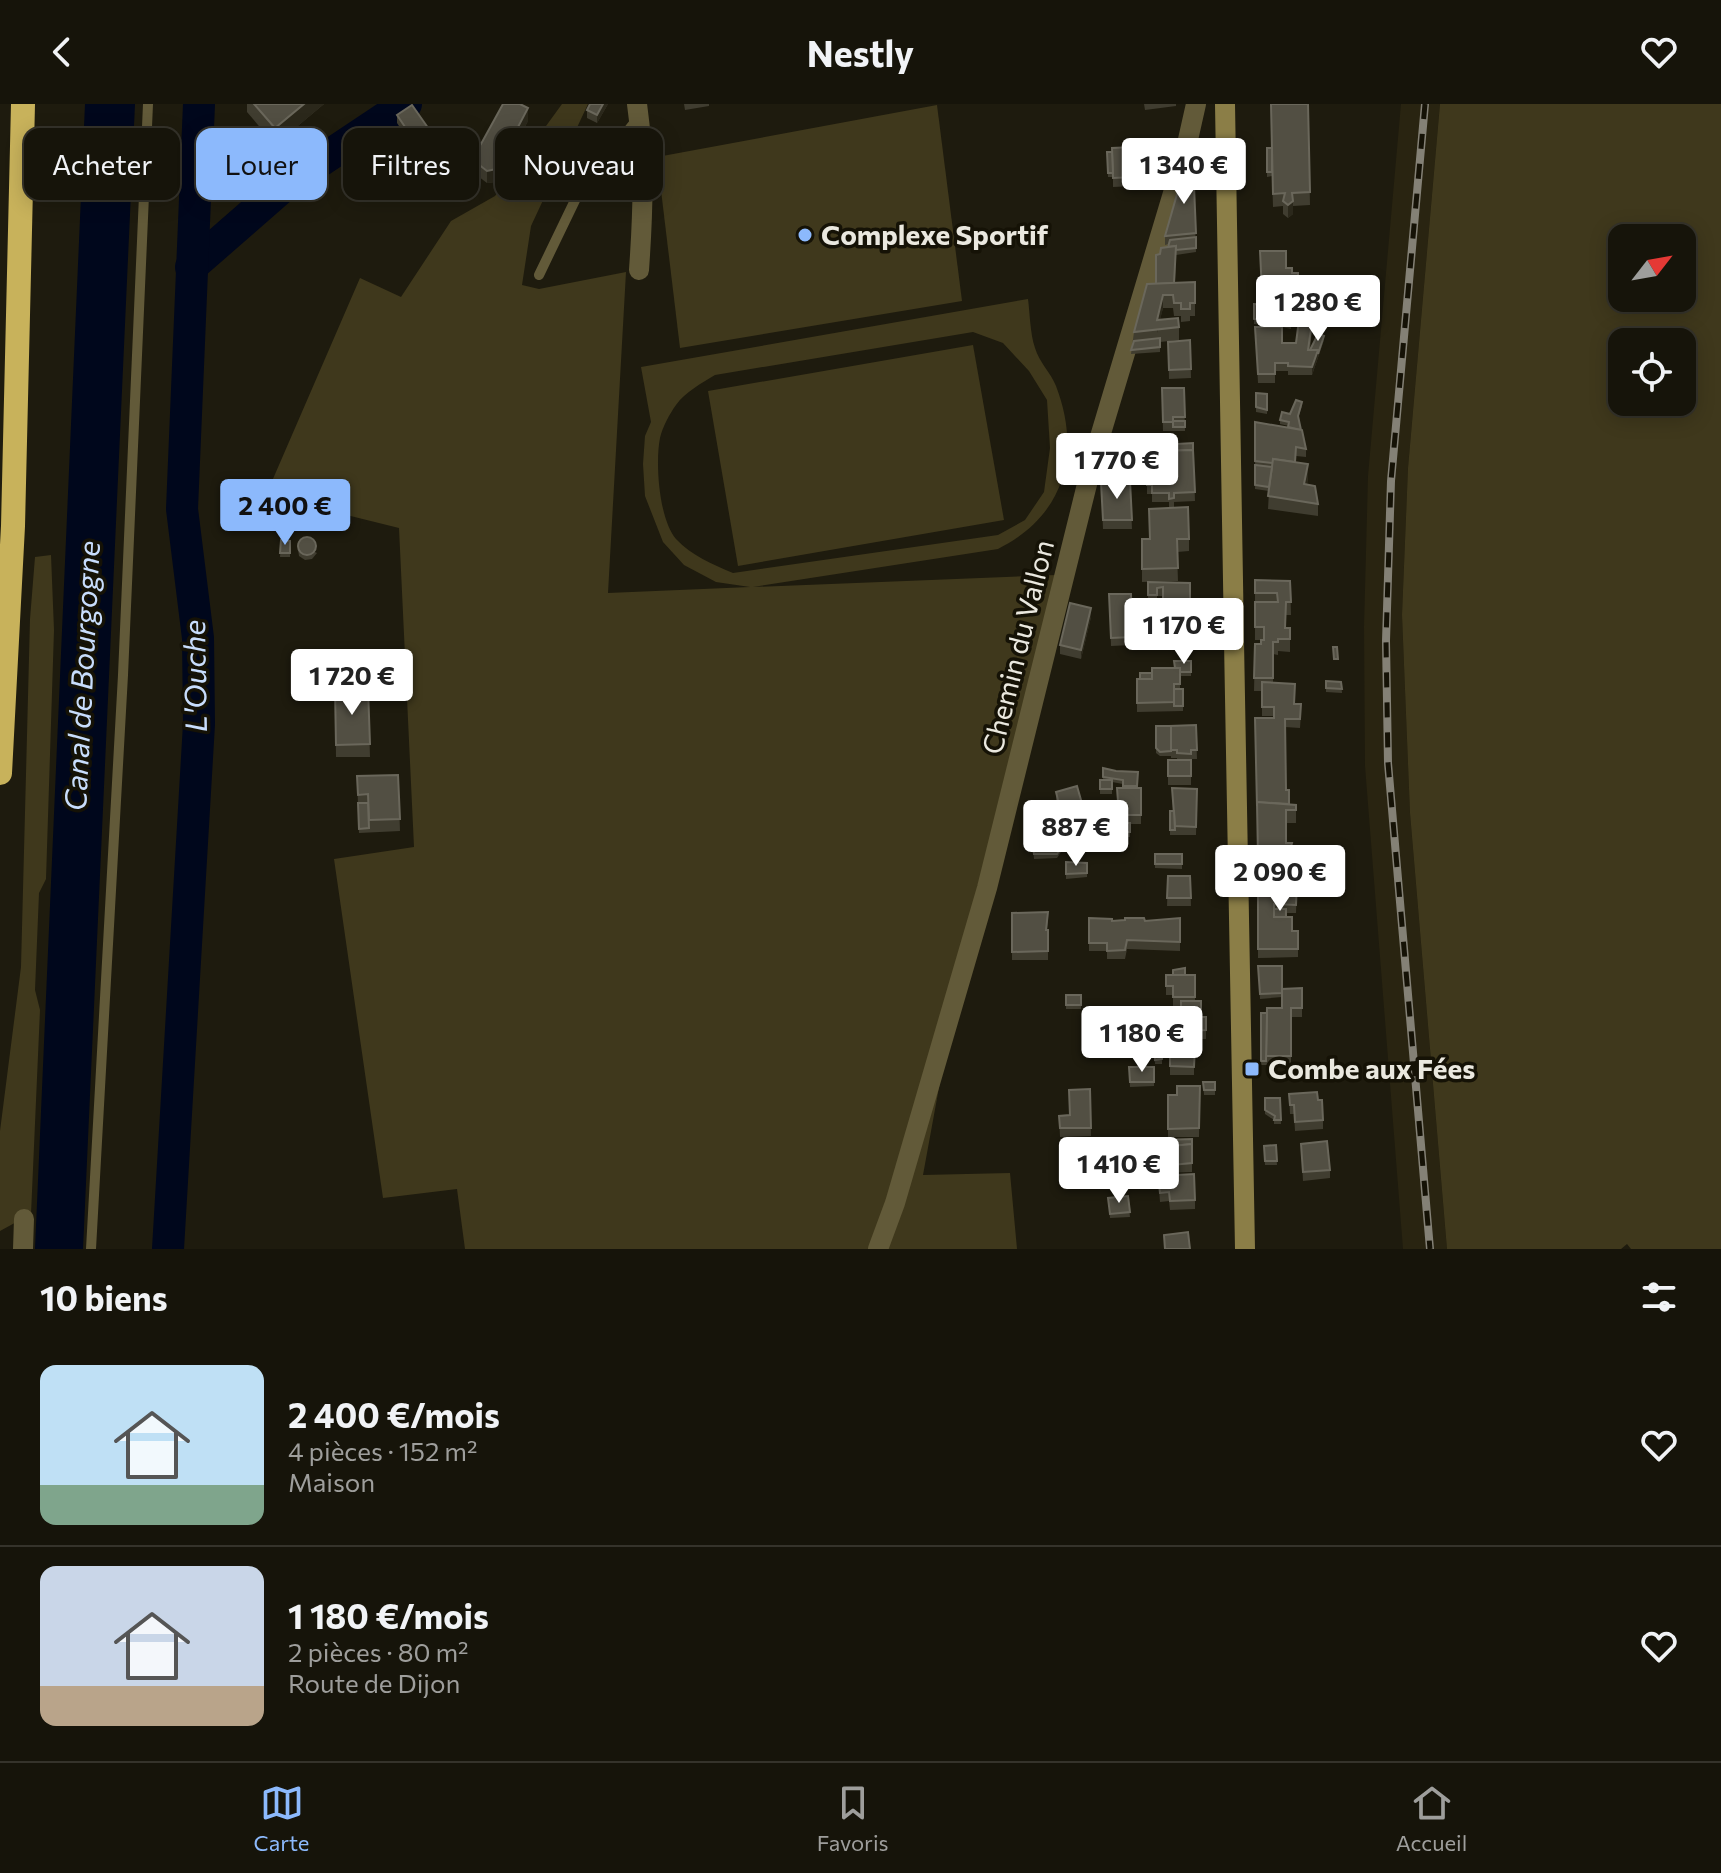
<!DOCTYPE html>
<html lang="fr">
<meta charset="utf-8">
<style>
:root{--surface:#16140a;--page:#232118;--text:#f1f3f6;--muted:#9e9e9c;--line:#35332b;--accent:#8cb9fc}
body{margin:0;font-family:Commissioner,sans-serif;background:var(--page);color:var(--text);height:100vh;display:flex;flex-direction:column;font-size:30px;white-space:nowrap}
*{box-sizing:border-box;margin:0}
p{font-size:26px;color:var(--muted)}
.icon{flex:none;width:44px;height:44px;fill:none;stroke:currentColor;stroke-width:2;stroke-linecap:round;stroke-linejoin:round}
.map{position:relative;height:1145px;overflow:hidden}
.panel{display:flex;flex-direction:column;background:var(--surface);flex:1}
.panel>*{flex:none}
.top-card{position:absolute;left:24px;top:24px;width:800px;height:72px;display:flex;gap:16px}
.needle{width:52px;rotate:59deg}
.buttons{position:absolute;left:1608px;top:120px;display:grid;gap:16px}
.buttons a{display:grid;place-items:center;width:88px;height:88px;border-radius:16px;background:var(--surface);box-shadow:0 4px 20px #0003,0 0 0 2px var(--line);font-size:40px}
.price{position:absolute;translate:-50% -68px;padding:0 18px;border-radius:8px;background:#fff;color:#222;font-size:26px;line-height:52px;filter:drop-shadow(0 2px 4px #0008)}
.price::after{content:'';position:absolute;left:50%;top:48px;width:24px;height:18px;margin-left:-12px;background:inherit;clip-path:polygon(0 0,100% 0,50% 100%)}
.price.selected{background:var(--accent);color:#111}
ul{padding:0;list-style:none}
li{display:flex;align-items:center;gap:24px;height:200px;padding:0 40px}
li+li{border-top:2px solid var(--line)}
li span{display:grid;place-items:center;flex:none;width:224px;height:160px;border-radius:16px;color:#555}
li>.icon{margin-inline-start:auto}
span .icon{width:96px;height:96px;fill:#fffc;stroke-width:1}
li b{font-size:34px}
h2{display:flex;justify-content:space-between;align-items:center;height:96px;padding:0 40px;font-size:34px}
.pill{padding:0 28px;border-radius:16px;background:var(--surface);box-shadow:0 4px 20px #0003,0 0 0 2px var(--line);font-size:28px;line-height:72px}
.pill.selected{background:var(--accent);color:#111}
header{display:flex;justify-content:space-between;align-items:center;height:104px;padding:0 40px;background:var(--surface);font-size:36px;font-weight:700}
.tab-bar{display:flex;justify-content:space-around;align-items:center;height:112px;border-top:2px solid var(--line);background:var(--surface);font-size:22px;color:var(--muted)}
.tab-bar a{display:grid;justify-items:center;gap:4px}
.tab-bar .selected{color:var(--accent)}
.map>svg:first-child{display:block}
.built{fill:#292411}
.green{fill:#3f381c;fill-rule:evenodd}
.water{fill:#00071c}
.lines{fill:none;stroke-linecap:round;stroke-linejoin:round}
.river{stroke:#00071c;stroke-width:32}
.service{stroke:#625a39;stroke-width:10}
.minor{stroke:#625a39;stroke-width:20}
.secondary{stroke:#8b7e47;stroke-width:20}
.motorway{stroke:#c8b25b;stroke-width:24}
.rail-casing{stroke:#848176;stroke-width:8}
.rail{stroke:#151206;stroke-width:5;stroke-dasharray:15;stroke-linecap:butt}
.wall{fill:#403d30}
.shaded-wall{fill:#2b281b}
.building{fill:#524f43;stroke:#6a675b;stroke-width:2}
.poi-dot{fill:#8cb9fc;stroke:#151206;stroke-width:3}
.labels{text-anchor:middle;stroke-width:7;stroke-linejoin:round;paint-order:stroke}
.poi-label{font-size:28px;font-weight:bold;fill:#eae8df;stroke:#151206;text-anchor:start}
.street-label{font-size:28px;fill:#eae8df;stroke:#151206}
.water-label{font-size:30px;font-style:italic;fill:#c8ddfc;stroke:#151206}
</style>
<header><svg class="icon" aria-label="back" viewBox="0 0 24 24"><path d="M15 5l-7 7 7 7"/></svg>Nestly<svg class="icon" aria-label="heart" viewBox="0 0 24 24"><path d="M12 20l-8-8c-3-5 5-10 8-4 3-6 11-1 8 4z"/></svg></header>
<div class="map">
<svg width="1721" height="1145" viewBox="0 0 1721 1145">
<rect width="100%" height="100%" fill="#1e1b0e"/>
<!-- built -->
<path class="built" d="M1401,0H1440L1408,364L1402,511L1410,709L1447,1145H1403L1365,662L1364,523L1368,372Z"/>
<!-- green -->
<g class="green">
<path d="M562,0H588L531,122L522,181L539,185L626,168L608,489L750,483L716,478L684,461L663,438L645,392L643,360L645,332L651,318L641,263L1028,195C1030,210 1030,229 1035,244C1039,258 1051,269 1056,282C1082,350 1064,412 998,445L753,483L1056,471L953,907L923,1071L1010,1069L1017,1145H465L457,1085L383,1094L334,755L414,743L399,424L266,391L360,174L401,193L451,117L495,92ZM973,228L1003,239L1029,267L1047,296L1050,344L1044,388L1025,416L998,431L733,469C712,460 692,452 676,435C659,415 655,359 660,334C662,324 670,309 676,301C685,288 702,279 715,271Z"/>
<path d="M1440,0H1721V1145H1631L1627,1140L1621,1145H1447L1410,709L1402,511L1408,364ZM1622,134H1682V194H1622ZM1622,238H1682V298H1622Z"/>
<path d="M937,1L962,197L680,244L657,53Z"/>
<path d="M973,241L1004,416L738,462L708,287Z"/>
<path d="M51,451L54,526L46,775L39,789L35,886L40,906L31,1110L0,1127V1027L21,863L30,515L35,453Z"/>
</g>
<!-- water -->
<path class="water" d="M85,0H135L83,1145H35Z"/>
<g class="lines">
<!-- river -->
<g class="river">
<path d="M191,163L286,80L406,0"/>
<path d="M168,1145L199,620L198,534L182,405L199,0"/>
</g>
<!-- service -->
<g class="service">
<path d="M539,171L579,88L638,14"/>
<path d="M91,1145L123,571L148,0"/>
</g>
<!-- minor -->
<g class="minor">
<path d="M637,0C645,56 643,109 639,166"/>
<path d="M23,1145L24,1115"/>
<path d="M878,1145L895,1099L987,784L1093,356L1185,49L1196,0"/>
</g>
<!-- secondary -->
<path class="secondary" d="M1225,0C1230,382 1239,763 1245,1145"/>
<!-- motorway -->
<path class="motorway" d="M0,669L13,422L23,0"/>
<defs>
<path id="rail" d="M1425,0L1391,377L1386,537L1388,659L1430,1145"/>
</defs>
<!-- rail casing -->
<use href="#rail" class="rail-casing"/>
<!-- rail -->
<use href="#rail" class="rail"/>
</g>
<!-- wall -->
<g class="wall">
<path d="M247,0H324L275,41L247,8Z"/>
<path d="M608,0L597,19L587,14V6Z"/>
<path d="M684,0H709V2L685,6Z"/>
<path d="M1144,0H1176V2L1145,6Z"/>
<path d="M1308,0L1310,101L1293,102V110L1288,114L1283,110V102L1273,103L1272,72L1267,73V44H1272Z"/>
<path d="M397,11L438,47L424,60L397,19Z"/>
<path d="M528,17L496,78L487,79L441,44V31L481,40Z"/>
<path d="M1134,43L1135,82L1113,83V73H1108L1107,48Z"/>
<path d="M1193,58L1196,148L1176,151L1175,179L1195,178V212H1190V217L1181,218V212H1174L1173,204H1163L1160,215L1179,223V236L1160,238V248L1131,250L1134,228L1156,180L1160,150L1168,143L1169,140L1165,141V132Z"/>
<path d="M1260,147L1286,164L1292,169H1298V204H1292L1291,225L1282,223V239H1296L1312,226L1310,246L1324,236L1312,271H1288V267H1275V279H1258L1255,223H1282L1254,220V200L1267,212L1277,213L1285,202V197H1262Z"/>
<path d="M1190,236L1191,274L1169,275L1168,238Z"/>
<path d="M1162,284H1184L1185,327H1163Z"/>
<path d="M1256,289L1267,290V310L1256,308Z"/>
<path d="M1302,302L1298,314L1306,345V353L1296,352V358L1308,373L1307,381L1318,400V412L1268,405L1269,387L1255,385V318L1288,323L1289,322L1280,320V316Z"/>
<path d="M1193,339L1195,397L1174,398V403H1169V398H1152V390H1147V377H1151L1161,365Z"/>
<path d="M1130,377L1132,425H1103L1101,378Z"/>
<path d="M1142,435H1189V447L1177,448L1178,477L1142,478Z"/>
<path d="M281,436L290,437V453H280Z"/>
<path d="M297,439L317,449L312,455L305,456L299,452Z"/>
<path d="M1255,476L1290,477L1291,511H1286V524H1290V548L1278,547V551L1273,550V579L1295,600L1301,609L1300,624L1285,623L1286,686L1289,700L1296,701V719H1286V739L1292,752L1288,767L1258,766L1255,614H1274V612H1262V587H1254L1255,540H1261L1262,536H1255Z"/>
<path d="M1148,478L1190,479L1191,532H1184V538L1155,539L1156,514H1166V512H1163V492H1157V506H1148Z"/>
<path d="M1109,490H1131L1132,541L1111,542Z"/>
<path d="M1091,513L1081,555L1060,550V541Z"/>
<path d="M1191,557V572H1180V585H1183V607L1137,608V575L1174,564Z"/>
<path d="M1326,577L1341,578L1342,589L1326,588Z"/>
<path d="M368,584L370,653H336L335,585Z"/>
<path d="M1196,621L1197,655H1191V681H1168V656H1177V654H1171V652H1160L1156,649V622Z"/>
<path d="M1103,664L1116,667L1138,668L1137,684H1141V720H1130V733H1123V720H1120V724H1114L1115,702H1118L1123,680L1112,678V690H1100V676H1103Z"/>
<path d="M398,671L400,727L359,729L357,672Z"/>
<path d="M1172,684L1197,685L1196,731H1170V707H1173Z"/>
<path d="M1056,688L1089,733L1057,742L1061,748L1057,754L1034,755L1033,744L1054,741L1049,724V715L1060,712L1056,697Z"/>
<path d="M1155,750H1182V765L1155,764Z"/>
<path d="M1066,758L1087,759V773L1066,775Z"/>
<path d="M1168,772H1190L1191,802H1167Z"/>
<path d="M1258,779H1297L1296,809H1286V813L1292,827H1298V853L1258,854Z"/>
<path d="M1012,809L1048,817L1047,826H1048V856H1012Z"/>
<path d="M1089,814L1112,817H1145L1180,814V847L1127,845L1125,855H1107V847H1089Z"/>
<path d="M1258,862H1282V893L1302,884V913H1291V961H1261V909H1267L1282,904V893L1260,895Z"/>
<path d="M1166,871H1195V897L1201,913H1206V935H1185L1174,934V931L1135,934V907L1159,914L1181,912V902H1173V891H1166Z"/>
<rect x="1066" y="891" width="15" height="14"/>
<rect x="1155" y="942" width="7" height="18"/>
<rect x="1170" y="942" width="24" height="29"/>
<path d="M1129,963H1154V982L1130,983Z"/>
<path d="M1203,978H1215V991H1204Z"/>
<path d="M1200,982L1199,1033H1168V991H1177Z"/>
<path d="M1090,985L1091,1032L1060,1033L1059,1012L1069,1011Z"/>
<path d="M1289,990L1318,996L1323,1016V1025L1295,1027L1294,1010H1290Z"/>
<path d="M1265,994H1280L1281,1020H1274V1016L1265,1010Z"/>
<path d="M1192,1035V1068L1163,1069L1162,1036Z"/>
<path d="M1301,1040L1330,1066V1074L1303,1077Z"/>
<path d="M1276,1041L1277,1061H1265L1264,1042Z"/>
<path d="M1158,1072L1195,1096V1105L1170,1106L1169,1097L1160,1098Z"/>
<path d="M1128,1092L1130,1113L1110,1114L1108,1094Z"/>
</g>
<!-- shaded-wall -->
<g class="shaded-wall">
<path d="M304,0H324L275,41V24Z"/>
<path d="M603,0H608L597,19V11Z"/>
<path d="M528,4V17L496,78L487,79V67Z"/>
<path d="M438,38V47L424,60V51Z"/>
<path d="M1293,97V110L1288,114V101Z"/>
<path d="M1163,191V204L1157,229V216Z"/>
<path d="M1324,232V236L1312,271V263Z"/>
<path d="M1308,360V373L1304,393V380Z"/>
<path d="M1091,504V513L1081,555V546Z"/>
<path d="M1089,724V733L1054,743V734Z"/>
<path d="M1292,739V752L1288,767V754Z"/>
</g>
<!-- building -->
<g class="building">
<path d="M254,0H304L275,24Z"/>
<path d="M503,0H520L528,4L496,65L487,67L441,31L451,23L462,26L481,40Z"/>
<path d="M590,0H603L597,11L587,6Z"/>
<path d="M1271,0H1308L1310,88L1292,89L1293,97L1288,101L1283,97L1285,89L1273,90Z"/>
<path d="M412,1L438,38L424,51L397,11Z"/>
<path d="M1134,43L1135,73L1113,74L1112,44Z"/>
<rect x="1267" y="44" width="5" height="24"/>
<path d="M1107,48H1112L1113,69H1108Z"/>
<path d="M1193,58L1196,129L1165,132L1186,59Z"/>
<path d="M1196,133V144L1176,146V142L1168,143L1170,136Z"/>
<path d="M1176,142L1174,179L1156,180V151L1160,150L1161,144Z"/>
<path d="M1260,147H1286V164H1292V169H1298V195H1285V188H1262Z"/>
<path d="M1195,178V199H1190V205H1181V199H1174L1173,191H1163L1157,216L1178,214L1179,223L1134,228L1147,180Z"/>
<path d="M1254,200L1267,201V212L1277,213V202H1292L1291,220L1254,215Z"/>
<path d="M1299,216L1312,218L1308,246H1318L1312,263L1288,262V259H1275V270H1258L1255,223H1282V239H1296Z"/>
<path d="M1318,230L1324,232L1318,250V246H1310Z"/>
<path d="M1160,234V243L1131,246L1134,237Z"/>
<path d="M1190,236L1191,265L1169,266L1168,238Z"/>
<path d="M1162,284H1184L1185,313H1173V318H1163Z"/>
<path d="M1256,289L1267,290V306L1256,303Z"/>
<path d="M1296,296L1302,298L1298,312L1301,326L1288,323L1289,318L1280,316L1282,308L1290,310Z"/>
<rect x="1173" y="317" width="12" height="6"/>
<path d="M1255,318L1302,326L1306,345L1296,343L1295,358L1273,355V359L1255,357Z"/>
<path d="M1193,339V346L1160,347V352V341Z"/>
<path d="M1193,346L1195,388L1174,389V394L1169,395V389H1152V381H1147V377H1152L1151,365H1161L1160,347Z"/>
<path d="M1273,355L1308,360L1304,380L1315,382L1318,400L1268,392Z"/>
<path d="M1255,361L1272,363L1269,383L1255,381Z"/>
<path d="M1130,377L1132,416H1103L1101,378Z"/>
<path d="M1188,403L1189,435H1177L1178,464L1142,465V435H1150L1149,405Z"/>
<circle cx="307" cy="442" r="9"/>
<path d="M281,436L290,437V449H280Z"/>
<path d="M1255,476L1290,477L1291,498H1286L1285,524H1290V535H1278V538H1273V574H1254L1255,540H1261V536H1264V523H1255V498H1278L1277,489H1255Z"/>
<path d="M1148,478L1190,479V503L1163,504V483L1157,484V491H1148Z"/>
<path d="M1109,490H1131L1132,533L1111,534Z"/>
<rect x="1148" y="495" width="9" height="7"/>
<path d="M1070,499L1091,504L1081,546L1060,541Z"/>
<path d="M1166,505H1190L1191,523H1184V530H1155L1156,514H1166Z"/>
<path d="M1333,543H1337L1338,555H1334Z"/>
<path d="M1174,557H1191V568H1180V564H1175Z"/>
<path d="M1152,564H1180V580H1174V598L1137,599V575H1152Z"/>
<rect x="1140" y="569" width="12" height="6"/>
<path d="M1326,577L1341,578L1342,585L1326,584Z"/>
<path d="M1262,578L1295,580L1294,600H1301L1300,615H1285L1286,686H1289V700L1257,698V702L1255,614H1274V603H1262Z"/>
<path d="M368,584L370,640L336,641L335,585Z"/>
<rect x="1174" y="585" width="9" height="17"/>
<path d="M1196,621L1197,646H1191V650L1177,649V646H1171L1170,622Z"/>
<path d="M1156,622H1171V647L1160,648L1156,644Z"/>
<rect x="1168" y="656" width="23" height="16"/>
<path d="M1103,664L1116,667L1138,668L1137,682H1123V676L1103,673Z"/>
<path d="M398,671L400,715L369,716L368,690L358,691L357,672Z"/>
<rect x="1100" y="676" width="12" height="9"/>
<path d="M1077,682L1089,724L1054,734L1049,715L1062,712L1056,688Z"/>
<path d="M1117,684H1141V711H1119Z"/>
<path d="M1172,684L1197,685L1196,723L1175,722Z"/>
<path d="M1257,698L1296,701V706H1286V739H1292L1288,754L1258,753Z"/>
<path d="M358,699H368L369,724L359,725Z"/>
<path d="M1115,702H1118L1119,719L1114,720Z"/>
<path d="M1170,707H1174L1175,726H1170Z"/>
<rect x="1123" y="719" width="7" height="9"/>
<path d="M1055,741L1061,744L1057,750H1034L1033,744Z"/>
<rect x="1155" y="750" width="27" height="10"/>
<path d="M1066,758L1087,759V769L1066,770Z"/>
<path d="M1168,772H1190L1191,794H1167Z"/>
<path d="M1258,779H1297L1296,801L1274,800V813H1292V827H1298V845H1258Z"/>
<rect x="1274" y="805" width="12" height="8"/>
<path d="M1048,808L1046,826H1048V847L1012,848V809Z"/>
<path d="M1089,814L1112,815V817L1125,816V814H1144L1145,817L1180,814V838L1127,836L1125,846L1107,847V839H1089Z"/>
<path d="M1258,862H1282V889L1260,890Z"/>
<path d="M1185,864V871H1173V866Z"/>
<path d="M1166,871H1195V893H1173V882H1166Z"/>
<path d="M1302,884V904H1291V952H1266L1267,904H1282V885Z"/>
<rect x="1066" y="891" width="15" height="10"/>
<path d="M1181,897H1201V913H1206V926L1185,927L1174,925V922L1135,925V907H1159V914H1181Z"/>
<path d="M1261,909H1267L1266,957H1261Z"/>
<rect x="1165" y="912" width="16" height="2"/>
<path d="M1155,942H1162V955L1155,956Z"/>
<path d="M1170,942H1195L1194,963L1170,962Z"/>
<path d="M1129,963H1154V978H1130Z"/>
<path d="M1203,978H1215V986H1204Z"/>
<path d="M1177,982H1200L1199,1024L1168,1025V991H1177Z"/>
<path d="M1090,985L1091,1024H1060L1059,1012L1070,1011L1069,986Z"/>
<path d="M1317,988L1318,996H1322L1323,1016L1295,1018L1294,1001H1290L1289,990Z"/>
<path d="M1265,994H1280L1281,1016H1274L1275,1012L1265,1006Z"/>
<path d="M1192,1035V1040L1172,1042V1064L1163,1065L1162,1036Z"/>
<path d="M1327,1037L1330,1066L1303,1068L1301,1040Z"/>
<path d="M1192,1040V1059L1172,1061V1042Z"/>
<path d="M1276,1041L1277,1057H1265L1264,1042Z"/>
<path d="M1194,1070L1195,1096L1170,1097L1169,1088L1160,1089L1158,1072Z"/>
<path d="M1128,1092L1130,1108L1110,1110L1108,1094Z"/>
<path d="M1188,1128L1190,1145H1165L1164,1131Z"/>
</g>
<!-- markers -->
<g class="poi-dot">
<circle cx="805" cy="131" r="8"/>
<rect x="1244" y="957" width="16" height="16" rx="4"/>
</g>
<g class="labels">
<!-- poi labels -->
<g class="poi-label">
<text x="821" y="141">Complexe Sportif</text>
<text x="1268" y="975">Combe aux Fées</text>
</g>
<!-- street labels -->
<g class="street-label">
<text transform="translate(1018 543) rotate(-76)" y="10">Chemin du Vallon</text>
</g>
<!-- water labels -->
<g class="water-label">
<text transform="translate(83 572) rotate(-87)" y="10">Canal de Bourgogne</text>
<text transform="translate(196 572) rotate(-91)" y="10">L'Ouche</text>
</g>
</g>
</svg>
<div class="buttons">
<a><svg class="needle" viewBox="-14 -14 28 28"><path d="M0-13l5 13h-10z" fill="#e53935"/><path d="M0 13l5-13h-10z" fill="#9e9e9c"/></svg></a>
<a><svg class="icon" aria-label="locate" viewBox="0 0 24 24"><circle cx="12" cy="12" r="6"/><path d="M12 2v4M12 18v4M2 12h4M18 12h4"/></svg></a>
</div>
<b class="price" style="left:1184px;top:102px">1 340 €</b>
<b class="price" style="left:1318px;top:239px">1 280 €</b>
<b class="price" style="left:1117px;top:397px">1 770 €</b>
<b class="price selected" style="left:285px;top:443px">2 400 €</b>
<b class="price" style="left:1184px;top:562px">1 170 €</b>
<b class="price" style="left:352px;top:613px">1 720 €</b>
<b class="price" style="left:1076px;top:764px">887 €</b>
<b class="price" style="left:1280px;top:809px">2 090 €</b>
<b class="price" style="left:1142px;top:970px">1 180 €</b>
<b class="price" style="left:1119px;top:1101px">1 410 €</b>
<div class="top-card">
<a class="pill">Acheter</a>
<a class="pill selected">Louer</a>
<a class="pill">Filtres</a>
<a class="pill">Nouveau</a>
</div>
</div>
<section class="panel">
<h2>10 biens<svg class="icon" aria-label="filters" viewBox="0 0 24 24"><path d="M4 7h16M4 17h16"/><circle cx="9" cy="7" r="2"/><circle cx="15" cy="17" r="2"/></svg></h2>
<ul>
<li><span style="background:linear-gradient(#bfe0f5 75%,#7fa58c 0)"><svg class="icon" aria-label="home" viewBox="0 0 24 24"><path d="M3 11l9-7 9 7M6 9v11h12V9"/></svg></span><div><b>2 400 €/mois</b><p>4 pièces · 152 m²</p><p>Maison</p></div><svg class="icon" aria-label="heart" viewBox="0 0 24 24"><path d="M12 20l-8-8c-3-5 5-10 8-4 3-6 11-1 8 4z"/></svg></li>
<li><span style="background:linear-gradient(#c9d6e8 75%,#b9a48a 0)"><svg class="icon" aria-label="home" viewBox="0 0 24 24"><path d="M3 11l9-7 9 7M6 9v11h12V9"/></svg></span><div><b>1 180 €/mois</b><p>2 pièces · 80 m²</p><p>Route de Dijon</p></div><svg class="icon" aria-label="heart" viewBox="0 0 24 24"><path d="M12 20l-8-8c-3-5 5-10 8-4 3-6 11-1 8 4z"/></svg></li>
</ul>
</section>
<nav class="tab-bar">
<a class="selected"><svg class="icon" aria-label="map" viewBox="0 0 24 24"><path d="M3 6l6-2 6 2 6-2v14l-6 2-6-2-6 2zM9 4v14M15 6v14"/></svg>Carte</a>
<a><svg class="icon" aria-label="saved" viewBox="0 0 24 24"><path d="M7 4h10v16l-5-4-5 4z"/></svg>Favoris</a>
<a><svg class="icon" aria-label="home" viewBox="0 0 24 24"><path d="M3 11l9-7 9 7M6 9v11h12V9"/></svg>Accueil</a>
</nav>
